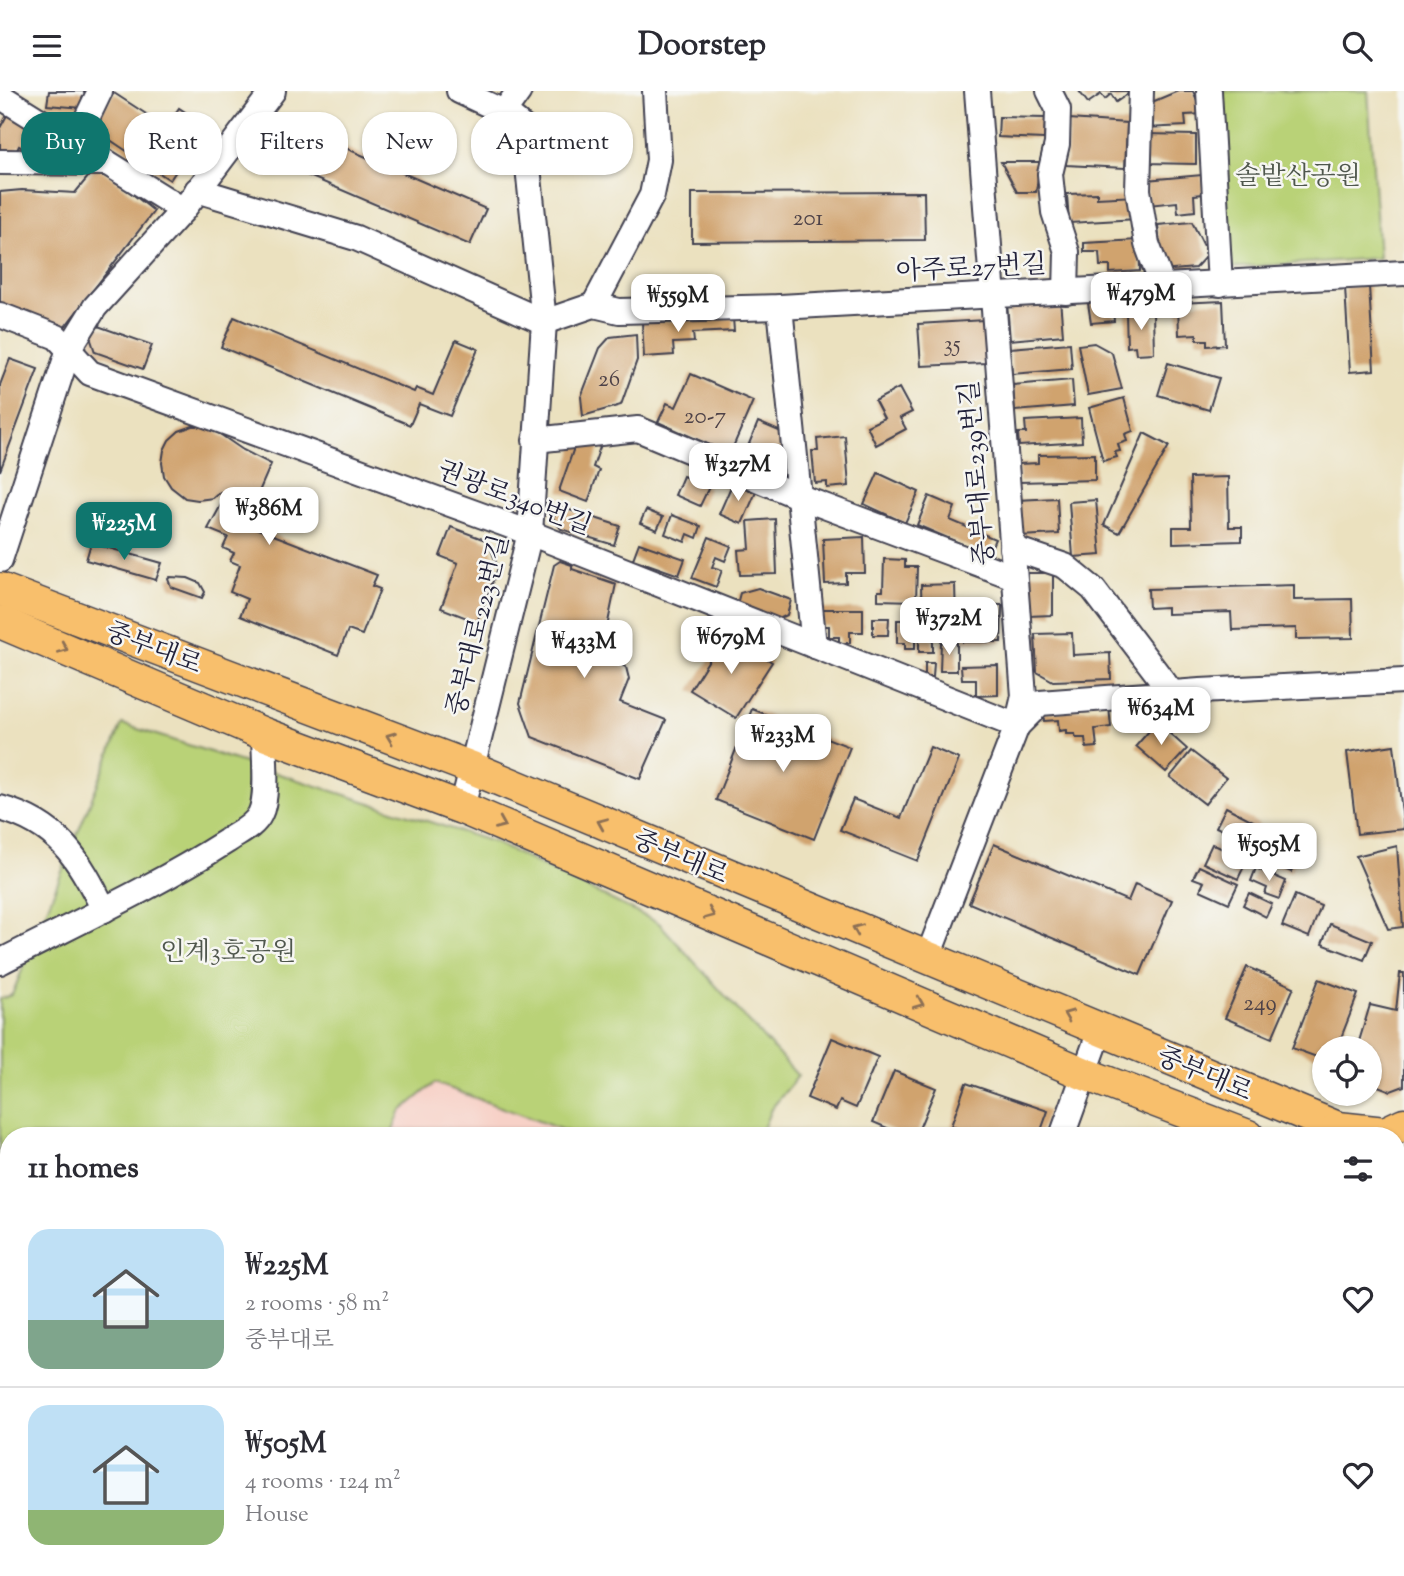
<!DOCTYPE html>
<meta charset="utf-8">
<style>
:root{--surface:#fff;--page:#f7f7f7;--text:#2b2b33;--muted:#7c7c81;--line:#e1e1e2;--accent:#0f766e}
body{margin:0;font-family:"Sorts Mill Goudy","Noto Serif KR",serif;background:var(--page);color:var(--text);height:100vh;display:flex;flex-direction:column;font-size:26px;white-space:nowrap}
*{box-sizing:border-box;margin:0}
p{font-size:23px;color:var(--muted)}
.icon{flex:none;width:38px;height:38px;fill:none;stroke:currentColor;stroke-width:2;stroke-linecap:round;stroke-linejoin:round}
.map{position:relative;flex:1;overflow:hidden}
.details{position:absolute;left:0px;top:1036px;width:1405px;height:450px;display:flex;flex-direction:column;background:var(--surface);border-radius:28px 28px 0 0;box-shadow:0 2px 5px #0004}
.details>*{flex:none}
.banner{position:absolute;left:21px;top:21px;width:700px;height:63px;display:flex;gap:14px}
.buttons{position:absolute;left:1312px;top:945px;display:grid;gap:14px}
.buttons a{display:grid;place-items:center;width:70px;height:70px;border-radius:50%;background:var(--surface);box-shadow:0 2px 5px #0004;font-size:35px}
.price{position:absolute;translate:-50% -60px;padding:0 16px;border-radius:14px;background:#fff;color:#222;font-size:23px;line-height:46px;filter:drop-shadow(0 2px 4px #0008)}
.price::after{content:'';position:absolute;left:50%;top:42px;width:21px;height:16px;margin-left:-10px;background:inherit;clip-path:polygon(0 0,100% 0,50% 100%)}
.price.selected{background:var(--accent);color:#fff}
ul{padding:0;list-style:none}
li{display:flex;align-items:center;gap:21px;height:175px;padding:0 28px}
li+li{border-top:2px solid var(--line)}
li span{display:grid;place-items:center;flex:none;width:196px;height:140px;border-radius:21px;color:#555}
li>.icon{margin-inline-start:auto}
span .icon{width:84px;height:84px;fill:#fffc;stroke-width:1}
li b{font-size:30px}
h2{display:flex;justify-content:space-between;align-items:center;height:84px;padding:0 28px;font-size:30px}
.tag{padding:0 24px;border-radius:28px;background:var(--surface);box-shadow:0 2px 5px #0004;font-size:24px;line-height:63px}
.tag.selected{background:var(--accent);color:#fff}
header{display:flex;justify-content:space-between;align-items:center;height:91px;padding:0 28px;background:var(--surface);font-size:32px;font-weight:700}
.map>svg:first-child{display:block}
.built{fill:#f7d1c7}
.green{fill:#b9d277;stroke:#6e7a59;stroke-width:2}
.building{fill:#d0a36e}
.lines{fill:none;stroke-linecap:round;stroke-linejoin:round}
.minor-casing{stroke:#403f4f;stroke-width:28}
.major-casing{stroke:#403f4f;stroke-width:35}
.minor{stroke:#fff;stroke-width:24}
.major{stroke:#f8bf6c;stroke-width:32}
.oneway{stroke:#8d7054}
.labels{text-anchor:middle;stroke-width:5;stroke-linejoin:round;paint-order:stroke}
.number-label{font-size:23px;fill:#4e4248}
.park-label{font-size:26px;fill:#4f574d;stroke:#f6f6f2}
.street-label{font-size:26px;fill:#22223b;stroke:#f6f6f2}
</style>
<header><svg class="icon" aria-label="menu" viewBox="0 0 24 24"><path d="M4 6h16M4 12h16M4 18h16"/></svg>Doorstep<svg class="icon" aria-label="search" viewBox="0 0 24 24"><circle cx="10" cy="10" r="6"/><path d="M15 15l6 6"/></svg></header>
<div class="map">
<svg width="1404" height="1485" viewBox="0 0 1404 1485">
<rect width="100%" height="100%" fill="#f6f6f2"/>
<filter id="ink" filterUnits="userSpaceOnUse"><feTurbulence type="fractalNoise" baseFrequency=".0143" numOctaves="2"/><feDisplacementMap in="SourceGraphic" scale="14" xChannelSelector="R" yChannelSelector="G"/><feConvolveMatrix kernelMatrix="1 2 1 2 8 2 1 2 1" color-interpolation-filters="sRGB"/></filter>
<filter id="wash" filterUnits="userSpaceOnUse"><feTurbulence type="fractalNoise" baseFrequency=".00686" numOctaves="4" result="noise"/><feDisplacementMap in="SourceGraphic" scale="28" xChannelSelector="R" yChannelSelector="G"/><feGaussianBlur stdDeviation="1.57" result="paint"/><feColorMatrix in="noise" values="0 0 0 0 0 0 0 0 0 0 0 0 0 0 0 0 0 1.4 0 .05"/><feComposite in="paint" operator="in"/></filter>
<g filter="url(#wash)">
<rect width="100%" height="100%" fill="#ebe1bf"/>
<!-- built -->
<path class="built" d="M434,992L579,1045H391L400,1021Z"/>
<!-- green -->
<g class="green">
<path d="M1217,0H1368L1379,167L1228,177Z"/>
<path d="M122,633L493,751L659,832L798,985L771,1018L760,1045H579L435,992L400,1021L391,1045H9V1248L0,1246V908L12,904Z"/>
</g>
<g id="blocks">
<!-- building -->
<g class="building">
<path d="M49,0H85L83,17L47,14Z"/>
<path d="M1079,0H1132L1116,11L1111,3L1105,8L1101,3L1088,12Z"/>
<path d="M1178,0H1193L1203,23L1185,24L1186,35L1146,37L1145,14Z"/>
<path d="M114,2L166,36L179,17L206,35L170,89L91,36Z"/>
<path d="M11,17L60,45L46,70L19,55L13,67L0,60V37Z"/>
<path d="M999,26L1045,27L1044,48L998,46Z"/>
<path d="M1069,28L1127,32L1125,77L1066,74Z"/>
<path d="M297,36L486,118L470,154L281,73Z"/>
<path d="M1146,43L1196,44V73L1145,72Z"/>
<path d="M1001,71H1040L1036,101H1017Z"/>
<path d="M97,75L154,120L57,246L0,216V101L22,99L75,102Z"/>
<path d="M1202,84L1203,103L1194,104L1195,120L1178,122L1177,111L1148,114L1146,89Z"/>
<path d="M924,101L925,149L692,151V102Z"/>
<path d="M1097,102V107L1136,105L1137,128L1069,132L1067,103Z"/>
<path d="M1192,131L1208,163L1195,177L1162,180L1158,134Z"/>
<path d="M1139,149L1140,180L1110,182V175H1100L1099,161H1084V152Z"/>
<path d="M1369,195L1374,279L1350,281L1345,196Z"/>
<path d="M1060,208L1063,244L1010,249L1007,212Z"/>
<path d="M1112,209L1114,230L1091,232L1088,212Z"/>
<path d="M1223,210L1225,254L1207,255V249H1197V243L1179,244L1178,212Z"/>
<path d="M1153,221L1154,262L1136,263L1135,255L1127,256L1126,222Z"/>
<path d="M234,226L414,301L416,297L433,304L456,249L478,258L450,325L419,313L410,334L221,256Z"/>
<path d="M733,227L734,240L693,242L694,251L673,252L674,264L644,266L642,231Z"/>
<path d="M984,229L986,272L921,275L918,233Z"/>
<path d="M95,234L152,254L143,278L95,261L89,243Z"/>
<path d="M636,243L637,269L621,314L583,325L581,306L600,257L610,246Z"/>
<path d="M1070,252L1072,278L1012,283L1010,257Z"/>
<path d="M1094,252L1112,262L1122,298L1088,304L1078,254Z"/>
<path d="M10,268L38,278L0,380V294Z"/>
<path d="M1168,272L1219,287L1209,319L1158,304Z"/>
<path d="M691,283L753,310L730,363L658,331L667,312L676,316Z"/>
<path d="M1072,289L1074,315L1015,320L1013,294Z"/>
<path d="M899,297L912,321L900,327L906,338L876,354L867,335L884,327L875,310Z"/>
<path d="M1124,307L1133,340L1125,343L1127,350L1118,353L1120,360L1115,361L1117,366L1103,370L1089,317Z"/>
<path d="M1081,327L1082,351L1019,355L1018,342H1026L1025,330Z"/>
<path d="M758,331L786,343L789,354L779,380L744,365Z"/>
<path d="M193,335H208L243,359L271,373L245,433L377,484L372,495L380,498L362,544L348,539L338,564L240,525L247,508L230,501L240,474L230,470L234,462L223,457L228,446L208,438L228,401H220L213,407L198,409L185,407L171,396L164,385L162,372L164,359L169,349L179,340Z"/>
<path d="M1144,342L1169,355L1119,442L1104,434Z"/>
<path d="M845,345L849,395L827,397V391L815,392L812,360H818L817,348Z"/>
<path d="M577,348L600,356L593,376L599,379L588,411L559,400Z"/>
<path d="M1095,363V389L1019,391V373L1038,372V364Z"/>
<path d="M878,382L919,401L905,432L864,413Z"/>
<path d="M683,385L709,396L700,415L675,404Z"/>
<path d="M1228,386L1229,436H1242V450L1173,452V436H1191L1190,387Z"/>
<path d="M733,391L756,401L742,433L719,423Z"/>
<path d="M929,405L955,416L950,429L995,448L988,464L917,434Z"/>
<path d="M1057,407L1059,443L1019,445L1017,409Z"/>
<path d="M1096,409L1101,464L1073,466L1069,411Z"/>
<path d="M557,415L620,435L614,454L561,438L553,427Z"/>
<path d="M646,419L663,426L657,439L640,432Z"/>
<path d="M672,424L701,435L697,447L688,443L685,451L665,443Z"/>
<path d="M775,428L777,483L740,484L738,459L750,458L748,430Z"/>
<path d="M451,436L488,450L498,477L477,531L441,517L458,472L440,465Z"/>
<path d="M709,446L731,455L725,470L716,466L712,476L722,479L716,496L692,487Z"/>
<path d="M864,446L865,482H846V492L825,493L823,448Z"/>
<path d="M91,452L162,472L156,489L86,469Z"/>
<path d="M639,452L685,468L679,484L633,468Z"/>
<path d="M884,468L905,469V476H917L916,510L878,509V500H883Z"/>
<path d="M560,470L572,474V478L616,493L601,565L626,576L629,588L620,611L666,629L640,688L532,646L520,612L554,474Z"/>
<path d="M1026,482H1053V524L1027,525Z"/>
<path d="M170,486L188,487L200,492L205,501L202,507L171,496L168,488Z"/>
<path d="M955,493L956,530L922,531L921,494Z"/>
<path d="M1294,494V509L1352,508L1353,547L1296,548V537L1232,539L1231,521L1167,523V516L1149,517L1148,498Z"/>
<path d="M758,497L791,509L787,524L775,530L736,517L740,502Z"/>
<path d="M964,514H1002L1001,551H963Z"/>
<path d="M822,518H863V541H850V552H839V546H829V535H822Z"/>
<path d="M873,527H889L888,544H873Z"/>
<path d="M897,529H915V558H905V552H897Z"/>
<path d="M726,542L772,571L736,627L690,599Z"/>
<path d="M1072,542L1073,564L1110,562L1111,588L1053,590L1037,581L1035,543Z"/>
<rect x="919" y="548" width="14" height="13"/>
<path d="M941,551L957,552V580H940Z"/>
<path d="M925,572H934L933,586H925Z"/>
<path d="M998,574V604L976,605V588H962L961,575Z"/>
<path d="M1109,616L1111,636L1095,638L1097,656L1086,657L1085,647H1076L1075,643H1066V639L1059,640L1058,629L1044,630L1043,622Z"/>
<path d="M752,618L850,656L814,748L716,709Z"/>
<path d="M1157,631L1187,658L1166,681L1136,655Z"/>
<path d="M1394,654L1404,738L1357,743L1347,661Z"/>
<path d="M930,656L959,668L918,770L840,739L853,708L901,727Z"/>
<path d="M1191,660L1226,687L1205,713L1170,686Z"/>
<path d="M1226,716L1259,733L1250,752L1216,736Z"/>
<path d="M1272,737L1294,773L1291,781L1267,771L1263,758Z"/>
<path d="M994,753L1128,810L1135,793L1172,809L1140,884L969,812Z"/>
<path d="M1212,753L1247,769L1238,788L1203,772Z"/>
<path d="M1397,755L1403,836L1388,838L1356,765Z"/>
<path d="M1199,775L1238,793L1229,812L1200,799L1204,791L1193,787Z"/>
<path d="M1256,777L1286,790L1279,808L1265,803L1267,797L1251,790Z"/>
<path d="M1249,802L1272,813L1266,826L1243,814Z"/>
<path d="M1295,804L1321,815L1309,846L1282,835Z"/>
<path d="M1330,833L1372,850L1364,869L1322,853Z"/>
<path d="M1247,876L1294,896L1272,947L1225,927Z"/>
<path d="M1400,882H1404V995L1391,1000L1370,992V957H1357L1370,914L1396,920Z"/>
<path d="M1319,888L1358,903L1337,957H1325V969L1292,957Z"/>
<path d="M832,947L878,966L856,1017L840,1010L836,1019L807,1007Z"/>
<path d="M894,980L936,997L916,1045H906L873,1031Z"/>
<path d="M966,992L1048,1020L1039,1045H979L951,1035Z"/>
<path d="M1396,1146L1404,1149L1402,1234L1396,1232Z"/>
<path d="M1399,1249L1404,1252V1291L1396,1289V1255Z"/>
<path d="M1396,1326L1404,1329V1361L1397,1380Z"/>
<path d="M0,1348L9,1350V1383L0,1381Z"/>
<path d="M1404,1376V1398L1397,1395Z"/>
<path d="M0,1406H9L8,1417L0,1423Z"/>
<path d="M1396,1412L1404,1415V1459L1396,1456Z"/>
<path d="M9,1448V1474L0,1482V1453Z"/>
<path d="M57,1477H78L83,1485H44Z"/>
<path d="M120,1477L123,1480L131,1477L135,1485H106Z"/>
<path d="M149,1477H176L162,1485H154Z"/>
<path d="M318,1477L322,1485H301L316,1477Z"/>
<path d="M345,1477H383L380,1485H342Z"/>
<path d="M385,1477H419L417,1485H383Z"/>
<path d="M433,1477H472L469,1485H430Z"/>
<path d="M481,1477H513L511,1485H479Z"/>
<path d="M525,1477H557L554,1485H522Z"/>
<path d="M730,1477H774L771,1485H740L728,1481Z"/>
<path d="M785,1477H795L817,1485H782Z"/>
<path d="M853,1477H878L875,1485Z"/>
<path d="M969,1477H1005L1002,1485H966Z"/>
<path d="M1013,1477H1045L1041,1485H1010Z"/>
<path d="M1054,1477H1084L1081,1485H1051Z"/>
<path d="M1181,1477H1207L1204,1485Z"/>
<path d="M1225,1477H1254L1252,1485H1223Z"/>
<path d="M1278,1477H1306L1312,1479L1310,1485H1267Z"/>
</g>
</g>
</g>
<g filter="url(#ink)">
<use href="#blocks" fill-opacity="0" stroke="#403f4f" stroke-width="2"/>
<g class="lines">
<defs>
<g id="minor">
<path d="M459,0L504,21"/>
<path d="M1049,0L1058,18L1057,53L1050,83L1054,121L1067,161L1066,201"/>
<path d="M1141,0L1138,99L1147,153L1163,196"/>
<path d="M1209,0L1220,193"/>
<path d="M0,5L183,119"/>
<path d="M75,52L100,0"/>
<path d="M0,71L107,72"/>
<path d="M197,99L356,147L544,231L594,214L619,220L780,216L1404,182"/>
<path d="M594,214L652,104L659,69L655,0"/>
<path d="M780,216L814,555"/>
<path d="M0,224L57,246L90,282L530,442L1017,635L1040,612L1200,600L1404,590"/>
<path d="M535,349L638,338L800,406L1014,486"/>
<path d="M1012,457L1065,475L1093,498L1172,602"/>
<path d="M0,469L69,258L95,216L183,119L273,0"/>
<path d="M0,717C58,733 79,767 104,819"/>
<path d="M462,717L530,442L544,231L524,37L504,21L519,0"/>
<path d="M927,868L1017,635L1024,605L977,0"/>
<path d="M0,871C76,832 155,796 227,750C238,742 254,736 260,723C269,705 264,664 264,643"/>
<path d="M1062,1045L1101,937"/>
<path d="M0,1271L9,1273"/>
<path d="M1396,1310L1404,1313"/>
<path d="M257,1477L261,1485"/>
<path d="M638,1477L664,1485"/>
<path d="M1126,1477L1148,1485"/>
<path d="M1356,1477L1379,1485"/>
<path d="M906,1480L921,1485"/>
<path d="M220,1485L234,1477"/>
<path d="M577,1485L580,1477"/>
<path d="M1262,1485L1265,1477"/>
</g>
<g id="major">
<path d="M0,498L472,677L1357,1045"/>
<path d="M0,531L264,643L462,717L1085,983L1248,1045"/>
<path d="M1338,1037L1385,1042L1404,1033"/>
<path d="M1396,1101L1404,1103"/>
</g>
</defs>
<!-- minor casing -->
<use href="#minor" class="minor-casing"/>
<!-- major casing -->
<use href="#major" class="major-casing"/>
<!-- minor -->
<use href="#minor" class="minor"/>
<!-- major -->
<use href="#major" class="major"/>
</g>
<!-- one-way arrows -->
<defs><path id="oneway-chevron" d="M-2-3.5L2.5 0L-2 3.5" fill="none" stroke-width="1.6" stroke-linecap="round" stroke-linejoin="round" transform="scale(1.75)"/></defs>
<g class="oneway">
<use href="#oneway-chevron" transform="translate(63 557) rotate(23)"/>
<use href="#oneway-chevron" transform="translate(391 646) rotate(-159)"/>
<use href="#oneway-chevron" transform="translate(602 732) rotate(-157)"/>
<use href="#oneway-chevron" transform="translate(501 733) rotate(23)"/>
<use href="#oneway-chevron" transform="translate(710 823) rotate(23)"/>
<use href="#oneway-chevron" transform="translate(857 838) rotate(-157)"/>
<use href="#oneway-chevron" transform="translate(919 912) rotate(23)"/>
<use href="#oneway-chevron" transform="translate(1068 924) rotate(-158)"/>
</g>
</g>
<g class="labels">
<!-- number labels -->
<g class="number-label">
<text x="808" y="134">201</text>
<text x="952" y="260">35</text>
<text x="609" y="295">26</text>
<text x="705" y="332">20-7</text>
<text x="1260" y="919">249</text>
</g>
<!-- park labels -->
<g class="park-label">
<text x="1298" y="93">솔밭산공원</text>
<text x="228" y="869">인계3호공원</text>
</g>
<!-- street labels -->
<g class="street-label">
<text transform="translate(971 176) rotate(-3)" y="9">아주로27번길</text>
<text transform="translate(976 382) rotate(-95)" y="9">중부대로239번길</text>
<text transform="translate(515 406) rotate(21)" y="9">권광로340번길</text>
<text transform="translate(477 534) rotate(-76)" y="9">중부대로223번길</text>
<text transform="translate(154 556) rotate(21)" y="9">중부대로</text>
<text transform="translate(681 765) rotate(23)" y="9">중부대로</text>
<text transform="translate(1205 982) rotate(23)" y="9">중부대로</text>
</g>
</g>
</svg>
<div class="buttons">
<a><svg class="icon" aria-label="locate" viewBox="0 0 24 24"><circle cx="12" cy="12" r="6"/><path d="M12 2v4M12 18v4M2 12h4M18 12h4"/></svg></a>
</div>
<b class="price" style="left:1141px;top:241px">₩479M</b>
<b class="price" style="left:678px;top:243px">₩559M</b>
<b class="price" style="left:738px;top:412px">₩327M</b>
<b class="price" style="left:269px;top:456px">₩386M</b>
<b class="price selected" style="left:124px;top:471px">₩225M</b>
<b class="price" style="left:949px;top:566px">₩372M</b>
<b class="price" style="left:731px;top:585px">₩679M</b>
<b class="price" style="left:584px;top:589px">₩433M</b>
<b class="price" style="left:1161px;top:656px">₩634M</b>
<b class="price" style="left:783px;top:683px">₩233M</b>
<b class="price" style="left:1269px;top:792px">₩505M</b>
<div class="banner">
<a class="tag selected">Buy</a>
<a class="tag">Rent</a>
<a class="tag">Filters</a>
<a class="tag">New</a>
<a class="tag">Apartment</a>
</div>
<section class="details">
<h2>11 homes<svg class="icon" aria-label="filters" viewBox="0 0 24 24"><path d="M4 7h16M4 17h16"/><circle cx="9" cy="7" r="2"/><circle cx="15" cy="17" r="2"/></svg></h2>
<ul>
<li><span style="background:linear-gradient(#bfe0f5 65%,#7fa58c 0)"><svg class="icon" aria-label="home" viewBox="0 0 24 24"><path d="M3 11l9-7 9 7M6 9v11h12V9"/></svg></span><div><b>₩225M</b><p>2 rooms · 58 m²</p><p>중부대로</p></div><svg class="icon" aria-label="heart" viewBox="0 0 24 24"><path d="M12 20l-8-8c-3-5 5-10 8-4 3-6 11-1 8 4z"/></svg></li>
<li><span style="background:linear-gradient(#bfe0f5 75%,#8fb573 0)"><svg class="icon" aria-label="home" viewBox="0 0 24 24"><path d="M3 11l9-7 9 7M6 9v11h12V9"/></svg></span><div><b>₩505M</b><p>4 rooms · 124 m²</p><p>House</p></div><svg class="icon" aria-label="heart" viewBox="0 0 24 24"><path d="M12 20l-8-8c-3-5 5-10 8-4 3-6 11-1 8 4z"/></svg></li>
</ul>
</section>
</div>
